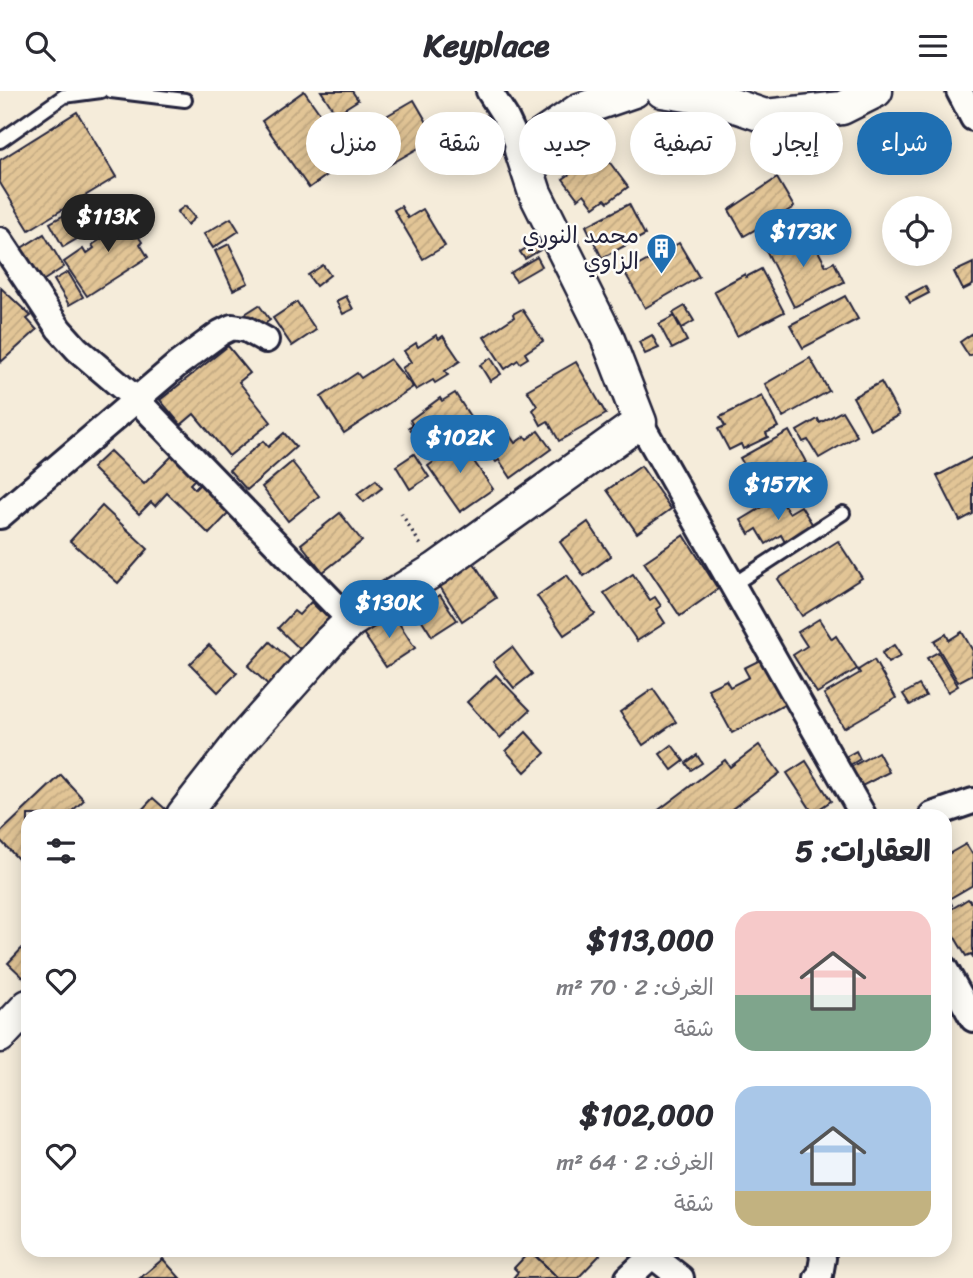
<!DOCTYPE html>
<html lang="ar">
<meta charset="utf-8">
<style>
:root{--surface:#fff;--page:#f2f2f3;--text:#2b2b33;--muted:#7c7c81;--accent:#1f6fb2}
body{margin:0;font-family:Sriracha,"Playpen Sans Arabic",sans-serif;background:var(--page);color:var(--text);direction:rtl;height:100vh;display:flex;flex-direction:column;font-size:26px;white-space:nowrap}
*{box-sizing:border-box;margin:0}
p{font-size:23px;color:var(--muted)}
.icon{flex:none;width:38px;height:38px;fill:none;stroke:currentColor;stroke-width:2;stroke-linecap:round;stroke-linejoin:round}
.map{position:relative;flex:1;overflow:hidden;direction:ltr}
.details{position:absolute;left:21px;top:718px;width:931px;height:448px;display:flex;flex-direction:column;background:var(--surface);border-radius:21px;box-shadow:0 4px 18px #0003;direction:rtl}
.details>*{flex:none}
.hud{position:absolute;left:21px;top:21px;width:931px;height:63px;direction:rtl;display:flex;gap:14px}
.fabs{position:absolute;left:882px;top:105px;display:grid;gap:14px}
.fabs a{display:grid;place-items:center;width:70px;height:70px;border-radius:50%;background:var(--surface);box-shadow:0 4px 18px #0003;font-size:35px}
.price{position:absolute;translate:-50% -60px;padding:0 16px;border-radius:24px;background:var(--accent);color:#fff;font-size:23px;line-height:46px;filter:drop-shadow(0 2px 4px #0008)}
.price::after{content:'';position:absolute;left:50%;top:42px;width:21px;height:16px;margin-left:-10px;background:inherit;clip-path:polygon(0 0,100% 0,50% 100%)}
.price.current{background:#222;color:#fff}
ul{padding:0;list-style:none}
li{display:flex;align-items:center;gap:21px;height:175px;padding:0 21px}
li span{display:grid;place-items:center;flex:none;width:196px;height:140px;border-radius:21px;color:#555}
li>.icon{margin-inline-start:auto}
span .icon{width:84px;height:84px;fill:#fffc;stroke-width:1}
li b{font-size:30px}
h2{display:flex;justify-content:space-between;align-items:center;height:84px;padding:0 21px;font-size:30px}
.tag{padding:0 24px;border-radius:32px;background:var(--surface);box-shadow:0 4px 18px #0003;font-size:24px;line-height:63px}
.tag.current{background:var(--accent);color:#fff}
header{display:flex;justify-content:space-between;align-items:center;height:91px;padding:0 21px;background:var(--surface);font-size:32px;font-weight:800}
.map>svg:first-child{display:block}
.building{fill:url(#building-hatch);stroke:#22223b;stroke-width:2}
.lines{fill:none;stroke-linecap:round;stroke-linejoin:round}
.service-casing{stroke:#22223b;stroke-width:18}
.minor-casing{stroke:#22223b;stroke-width:30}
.tertiary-casing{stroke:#22223b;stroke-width:37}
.path{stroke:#22223b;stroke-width:3.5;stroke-dasharray:2 5;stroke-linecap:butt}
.service{stroke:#fdfcf7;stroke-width:12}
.minor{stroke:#fdfcf7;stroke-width:24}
.tertiary{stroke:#fdfcf7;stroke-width:32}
.labels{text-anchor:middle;stroke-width:5;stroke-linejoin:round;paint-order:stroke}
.poi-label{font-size:23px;fill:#22223b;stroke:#fdfcf7;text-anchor:end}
</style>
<header><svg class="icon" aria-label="menu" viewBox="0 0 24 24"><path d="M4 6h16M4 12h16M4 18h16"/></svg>Keyplace<svg class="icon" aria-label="search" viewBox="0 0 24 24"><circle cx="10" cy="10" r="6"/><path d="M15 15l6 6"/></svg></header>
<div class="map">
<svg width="973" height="1187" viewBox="0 0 973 1187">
<defs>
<pattern id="building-hatch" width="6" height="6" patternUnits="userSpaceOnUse" patternTransform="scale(1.75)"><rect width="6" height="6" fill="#e2c596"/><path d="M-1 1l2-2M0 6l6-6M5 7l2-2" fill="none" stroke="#c2a982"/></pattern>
</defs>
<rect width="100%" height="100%" fill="#f5ecda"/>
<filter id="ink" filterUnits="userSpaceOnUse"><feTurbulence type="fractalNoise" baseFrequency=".0143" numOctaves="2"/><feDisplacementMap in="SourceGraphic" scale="14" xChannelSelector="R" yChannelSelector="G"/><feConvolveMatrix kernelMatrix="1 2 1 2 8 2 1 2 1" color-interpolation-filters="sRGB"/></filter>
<g filter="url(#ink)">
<!-- building -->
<g class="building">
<path d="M304,0L351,67L309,97L262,30Z"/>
<path d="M321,0H352L358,9L336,23Z"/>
<path d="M414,9L436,47L384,77L362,39Z"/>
<path d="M77,21L116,86L29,139L0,92V69Z"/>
<path d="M596,53L628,96L608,111L605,108L594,116L584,103L578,108L563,88L585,72L580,65Z"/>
<path d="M777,87L794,116L779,125L783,132L776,136L772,129L744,145L729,119Z"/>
<path d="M86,112L99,135L63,156L50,132Z"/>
<path d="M629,113L645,144L602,167L586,135Z"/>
<path d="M185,115L195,127L187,134L177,121Z"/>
<path d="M401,115L408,127L423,118L445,155L423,168L394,119Z"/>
<path d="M119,116L142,151L140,153L148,166L87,205L64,171L83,158L86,163L94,157L92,154L109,143L99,129Z"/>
<path d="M231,127L239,140L213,157L204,143Z"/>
<path d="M807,139L826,175L834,171L844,191L794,216L766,159Z"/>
<path d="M44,143L64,176L41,191L15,161Z"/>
<path d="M536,151L540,159L525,168L520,161Z"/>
<path d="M679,152L699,186L645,217L625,182Z"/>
<path d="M229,153L248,192L233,199L215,160Z"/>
<path d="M537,166L542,175L516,190L510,182Z"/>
<path d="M973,172V194L963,199L954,181Z"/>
<path d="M323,174L330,184L316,195L308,184Z"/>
<path d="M761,178L784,221L737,245L714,200L745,183L746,186Z"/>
<path d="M68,181L83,206L69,214L54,189Z"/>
<path d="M925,195L929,202L910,212L906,205Z"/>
<path d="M1,197L31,225L27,228L37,239L1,271Z"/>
<path d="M346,205L353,218L343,223L336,210Z"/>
<path d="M845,205L858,228L803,257L790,234Z"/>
<path d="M297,211L316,239L292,255L273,227Z"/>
<path d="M259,214L270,229L256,239L245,223Z"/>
<path d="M685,215L694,230L682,237L673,222Z"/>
<path d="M522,218L543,250L525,262L528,267L520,272L518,269L505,278L484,246L514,226L513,223Z"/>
<path d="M674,225L687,250L672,258L659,233Z"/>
<path d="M973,242V263L969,265L960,251Z"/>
<path d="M436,244L439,248L443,245L460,270L445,280L448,284L435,292L433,289L416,299L402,277L411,271L404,260L416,252L418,256Z"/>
<path d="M652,244L659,257L645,263L639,251Z"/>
<path d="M228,255L250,282L239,291L271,331L229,365L194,323L181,334L160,309Z"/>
<path d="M491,267L501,283L490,290L480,274Z"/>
<path d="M810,267L829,300L783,326L765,293Z"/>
<path d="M390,268L413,296L344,342L321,306L357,282L361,287Z"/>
<path d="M576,271L606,323L559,350L548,330L541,334L533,319L537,315L527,299Z"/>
<path d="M881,291L899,324L871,339L853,306Z"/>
<path d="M455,302L473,330L460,338L454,330L446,335L449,341L425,356L420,348L417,349L409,336L413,334L410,329L440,307L442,310Z"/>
<path d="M762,305L778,336L766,342L768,346L743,358L741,353L729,359L718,338L725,335L720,326Z"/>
<path d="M842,320L857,345L819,367L808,349L803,351L797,340L818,328L820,332Z"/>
<path d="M499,329L515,352L525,345L527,348L538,340L551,358L511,387L499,369L496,371L490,363L496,359L483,340Z"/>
<path d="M789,340L806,371L758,398L740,367Z"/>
<path d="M284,342L296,356L247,399L229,379L263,350L268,356Z"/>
<path d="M455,343L493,398L460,421L428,375L449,360L443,351Z"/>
<path d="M110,360L144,393L175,362L198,385L190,393L195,398L205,388L230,421L209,443L167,402L155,415L151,411L139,423L92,377Z"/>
<path d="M414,363L429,386L410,398L396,375Z"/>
<path d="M973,366V423L960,430L937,385Z"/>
<path d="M292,371L319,405L288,430L262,396Z"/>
<path d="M641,375L671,418L637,442L607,399Z"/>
<path d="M376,389L382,397L364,411L357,403Z"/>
<path d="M779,406L789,422L801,415L814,436L786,453L781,444L766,453L757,438L749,443L741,429Z"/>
<path d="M102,415L148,458L118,492L70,450Z"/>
<path d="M340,422L362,450L323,481L301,453Z"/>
<path d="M588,431L611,465L584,485L560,451Z"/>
<path d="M684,444L718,498L680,525L644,471Z"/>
<path d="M838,450L862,487L802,525L778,488Z"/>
<path d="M474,472L496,507L462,530L439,494Z"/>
<path d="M633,483L650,509L655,506L661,515L656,518L665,532L637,550L604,502Z"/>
<path d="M567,484L595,523L564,544L537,505Z"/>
<path d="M440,504L457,529L432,545L416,520Z"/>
<path d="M311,511L320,520L323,518L334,528L303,561L278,537L294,520L299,524Z"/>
<path d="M393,523L415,557L386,576L363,542Z"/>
<path d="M819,528L832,548L836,545L857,578L817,602L793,564L807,555L798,541Z"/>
<path d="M962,541L973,560L971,572L973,583L958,591L934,550L946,543L949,549Z"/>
<path d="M270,551L295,573L273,598L248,575Z"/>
<path d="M209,554L237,582L218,601L190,573Z"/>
<path d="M894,554L901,565L888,572L882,562Z"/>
<path d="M512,556L532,583L514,597L493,571Z"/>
<path d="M938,561L958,595L948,601L927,567Z"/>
<path d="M762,568L786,613L732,642L708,598L726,589L730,596L749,586L744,577Z"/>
<path d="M874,569L896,607L844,637L824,603L860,582L858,579Z"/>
<path d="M496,584L530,619L500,647L467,611Z"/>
<path d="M919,594L926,605L910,614L903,603Z"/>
<path d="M653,598L676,631L643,654L620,621Z"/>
<path d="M526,641L545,662L525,681L506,660Z"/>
<path d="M672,654L684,670L672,679L660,663Z"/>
<path d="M759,654L780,682L724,724H652L725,669L730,676Z"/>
<path d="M856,660L860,668L850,674L845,666Z"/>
<path d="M878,661L889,681L862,695L851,676Z"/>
<path d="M697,664L702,672L691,679L686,672Z"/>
<path d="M806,670L831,710L813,722L787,682Z"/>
<path d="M61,684L84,709L68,724H28V762L20,770L0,749V742Z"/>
<path d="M153,707L172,724H137Z"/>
<path d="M966,753L973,764V794L949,808L952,814L945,818V765Z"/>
<path d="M968,808L973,813V866L971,863L966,865L945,830V822Z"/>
<path d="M28,851V891L8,872Z"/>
<path d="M529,1158H595L600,1164L578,1187H558Z"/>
<path d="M530,1160L558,1187H513L518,1181L514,1177Z"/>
<path d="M163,1168L180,1187H140Z"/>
</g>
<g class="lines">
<defs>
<g id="service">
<path d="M111,0L185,9"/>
<path d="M0,50L64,5L101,0"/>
<path d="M734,493L843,422"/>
</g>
<g id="minor">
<path d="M489,0L505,25L521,59"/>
<path d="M959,0L973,27"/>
<path d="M0,149L59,238L77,258L137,309L351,530"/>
<path d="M640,331L863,724"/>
<path d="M0,425L178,273L220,242L232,236L246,238L266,249"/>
<path d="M932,724L973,710"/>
<path d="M945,878L973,928"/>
<path d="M644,1158L681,1187"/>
<path d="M628,1187L659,1158"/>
<path d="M817,1187L820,1184L823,1167L821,1158"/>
</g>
<g id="tertiary">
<path d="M662,0L718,9L765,25L842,17L876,0"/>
<path d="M183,724L240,651L330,550L351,530L436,478L640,331L607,246L535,102L521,59L579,19L634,0"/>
<path d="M0,945L28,915"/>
</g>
</defs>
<!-- service casing -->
<use href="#service" class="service-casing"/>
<!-- minor casing -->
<use href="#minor" class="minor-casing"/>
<!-- tertiary casing -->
<use href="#tertiary" class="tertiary-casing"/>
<!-- path -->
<path class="path" d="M401,422L422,456"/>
<!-- service -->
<use href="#service" class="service"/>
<!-- minor -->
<use href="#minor" class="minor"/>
<!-- tertiary -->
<use href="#tertiary" class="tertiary"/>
</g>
</g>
<!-- icons -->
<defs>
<symbol id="building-pin" viewBox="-11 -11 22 30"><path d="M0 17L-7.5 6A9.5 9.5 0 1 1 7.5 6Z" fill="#1f6fb2" stroke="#fdfcf7"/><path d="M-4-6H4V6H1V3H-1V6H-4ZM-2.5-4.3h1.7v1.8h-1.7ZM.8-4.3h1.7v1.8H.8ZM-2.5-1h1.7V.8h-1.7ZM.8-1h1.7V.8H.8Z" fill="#fff"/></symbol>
</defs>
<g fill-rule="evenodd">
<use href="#building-pin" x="644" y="140" width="35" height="47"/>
</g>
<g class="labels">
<!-- poi labels -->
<g class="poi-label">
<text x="639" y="152">محمد النوري<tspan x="639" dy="26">الزاوي</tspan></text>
</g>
</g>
</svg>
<div class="fabs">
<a><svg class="icon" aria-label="locate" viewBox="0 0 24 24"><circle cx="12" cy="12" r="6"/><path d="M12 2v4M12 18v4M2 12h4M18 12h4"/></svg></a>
</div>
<b class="price current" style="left:108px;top:163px">$113K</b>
<b class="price" style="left:803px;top:178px">$173K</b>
<b class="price" style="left:460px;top:384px">$102K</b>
<b class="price" style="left:778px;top:431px">$157K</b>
<b class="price" style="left:389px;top:549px">$130K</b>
<div class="hud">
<a class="tag current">شراء</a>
<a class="tag">إيجار</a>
<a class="tag">تصفية</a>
<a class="tag">جديد</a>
<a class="tag">شقة</a>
<a class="tag">منزل</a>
</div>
<section class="details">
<h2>العقارات: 5<svg class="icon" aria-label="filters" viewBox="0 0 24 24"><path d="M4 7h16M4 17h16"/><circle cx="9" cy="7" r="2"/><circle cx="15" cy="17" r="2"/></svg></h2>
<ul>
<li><span style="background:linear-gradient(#f6c9c9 60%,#7fa58c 0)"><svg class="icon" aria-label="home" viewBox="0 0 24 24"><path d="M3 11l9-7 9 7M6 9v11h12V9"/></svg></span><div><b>$113,000</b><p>الغرف: 2 · 70 m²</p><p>شقة</p></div><svg class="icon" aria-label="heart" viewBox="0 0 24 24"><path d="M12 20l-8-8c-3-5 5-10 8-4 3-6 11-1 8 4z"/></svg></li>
<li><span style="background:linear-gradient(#a9c7e8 75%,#c2b280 0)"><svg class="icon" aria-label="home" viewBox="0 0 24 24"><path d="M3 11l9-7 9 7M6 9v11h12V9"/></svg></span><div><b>$102,000</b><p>الغرف: 2 · 64 m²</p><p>شقة</p></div><svg class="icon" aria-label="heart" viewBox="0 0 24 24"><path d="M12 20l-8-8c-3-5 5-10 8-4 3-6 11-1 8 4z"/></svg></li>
</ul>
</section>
</div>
